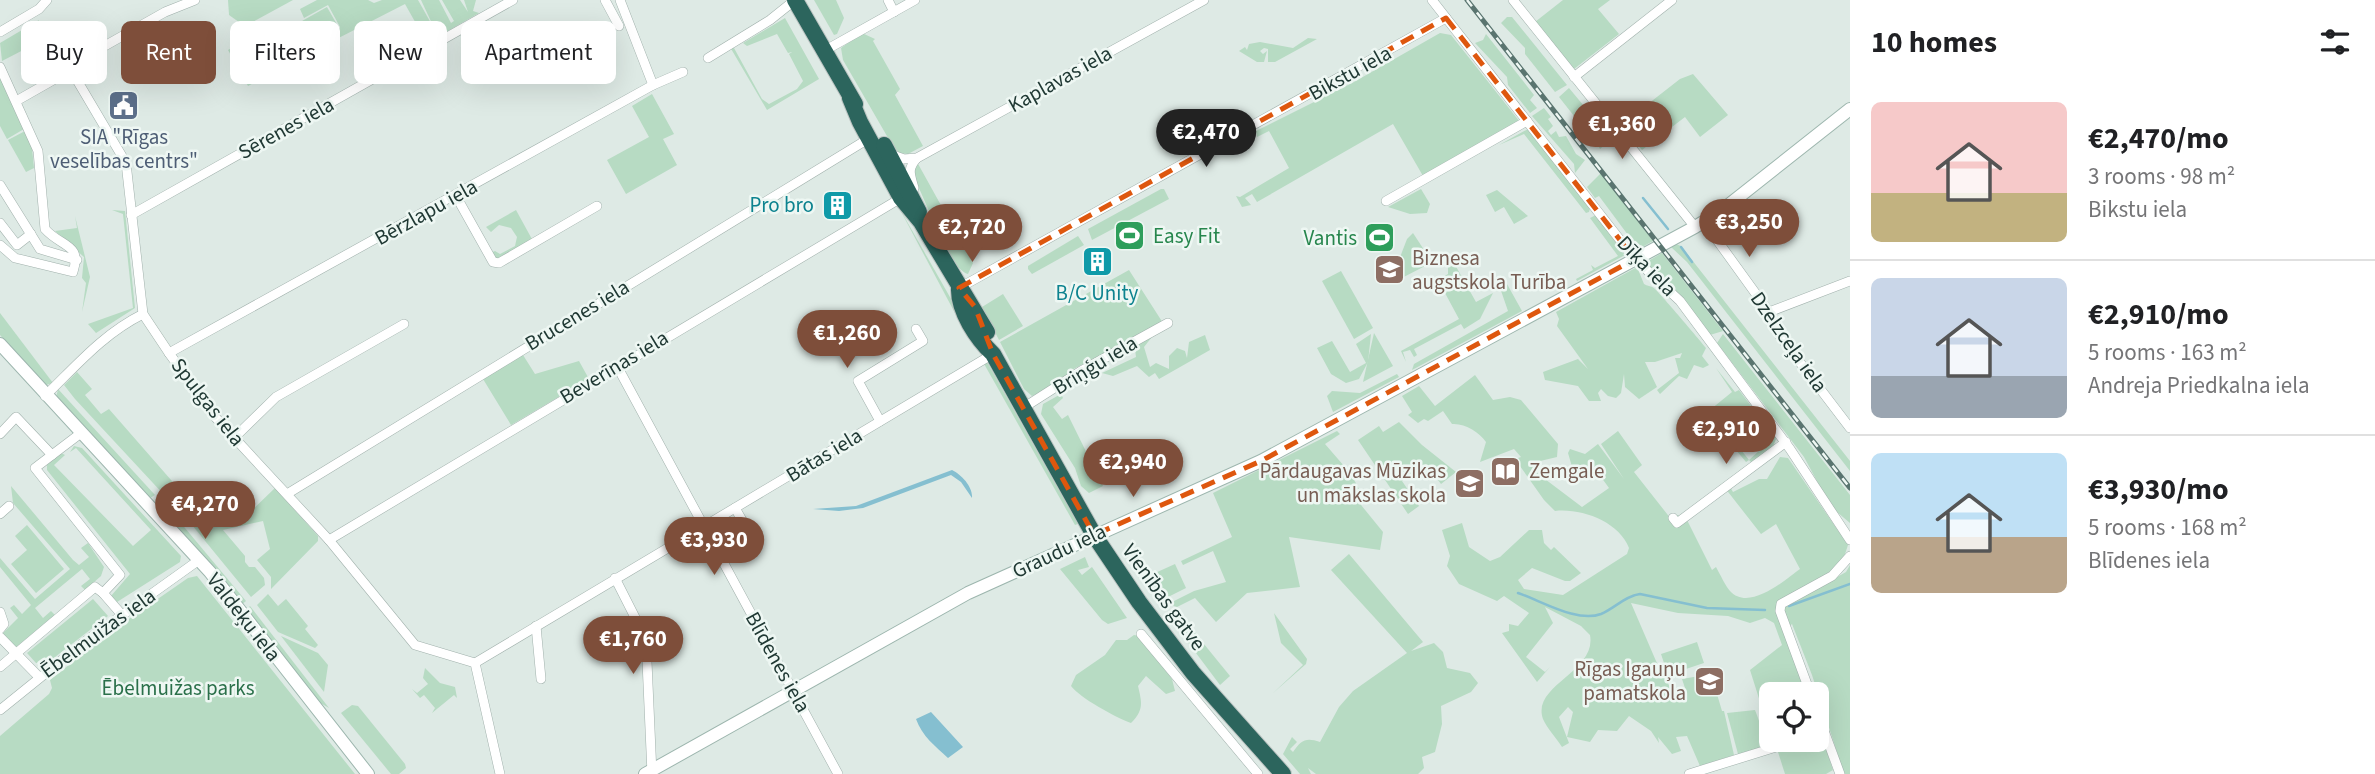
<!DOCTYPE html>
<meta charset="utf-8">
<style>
:root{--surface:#fff;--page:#f2f2f2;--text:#202124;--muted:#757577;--line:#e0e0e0;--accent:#7e4e3a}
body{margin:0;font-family:"Source Sans 3",sans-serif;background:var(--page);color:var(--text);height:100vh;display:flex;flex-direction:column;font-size:26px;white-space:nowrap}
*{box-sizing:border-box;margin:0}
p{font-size:23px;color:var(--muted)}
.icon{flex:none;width:38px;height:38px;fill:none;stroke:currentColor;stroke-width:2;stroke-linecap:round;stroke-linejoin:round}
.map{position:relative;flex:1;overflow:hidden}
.panel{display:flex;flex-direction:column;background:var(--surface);width:525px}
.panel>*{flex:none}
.guide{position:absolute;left:21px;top:21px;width:665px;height:63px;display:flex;gap:14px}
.buttons{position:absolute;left:1759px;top:682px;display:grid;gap:14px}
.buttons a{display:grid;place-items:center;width:70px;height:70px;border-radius:10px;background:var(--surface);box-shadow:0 7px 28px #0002;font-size:35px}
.price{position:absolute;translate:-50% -60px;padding:0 16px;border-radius:24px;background:var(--accent);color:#fff;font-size:23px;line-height:46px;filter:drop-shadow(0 2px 4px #0008)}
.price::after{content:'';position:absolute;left:50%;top:42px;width:21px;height:16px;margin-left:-10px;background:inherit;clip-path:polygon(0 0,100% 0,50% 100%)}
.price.on{background:#222;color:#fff}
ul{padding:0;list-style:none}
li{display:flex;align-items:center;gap:21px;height:175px;padding:0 21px}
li+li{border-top:2px solid var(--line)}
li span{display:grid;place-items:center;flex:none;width:196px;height:140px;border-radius:10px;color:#555}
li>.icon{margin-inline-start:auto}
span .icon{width:84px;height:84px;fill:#fffc;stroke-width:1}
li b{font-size:30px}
h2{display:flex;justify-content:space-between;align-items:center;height:84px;padding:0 21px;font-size:30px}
.tag{padding:0 24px;border-radius:10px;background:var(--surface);box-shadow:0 7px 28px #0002;font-size:24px;line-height:63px}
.tag.on{background:var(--accent);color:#fff}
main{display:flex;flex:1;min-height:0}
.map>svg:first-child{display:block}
.green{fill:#b7dbc3;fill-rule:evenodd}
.water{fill:#85bfd0}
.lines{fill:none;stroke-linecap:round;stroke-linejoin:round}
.stream{stroke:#85bfd0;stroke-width:2.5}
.street-casing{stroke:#a1b1ac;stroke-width:10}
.secondary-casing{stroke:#9db6ae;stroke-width:14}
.highway-casing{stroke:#bcc4c2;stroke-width:18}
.street{stroke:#fff;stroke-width:9}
.secondary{stroke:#fff;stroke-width:12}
.highway{stroke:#2c655d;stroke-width:16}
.rail-casing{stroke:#5a7570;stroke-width:5}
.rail{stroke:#eef7f3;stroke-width:2.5;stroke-dasharray:8;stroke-linecap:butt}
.marked{fill:none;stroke:#de570e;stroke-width:5;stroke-dasharray:14 9;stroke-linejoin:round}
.labels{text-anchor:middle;stroke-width:5;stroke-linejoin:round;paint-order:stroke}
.street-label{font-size:21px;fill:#203934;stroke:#eef7f3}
.service-label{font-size:21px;fill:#4e5e75;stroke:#eef7f3}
.culture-label{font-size:21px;fill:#0d838f;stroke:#eef7f3;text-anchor:end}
.leisure-label{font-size:21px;fill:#27864d;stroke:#eef7f3;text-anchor:start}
.education-label{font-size:21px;fill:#785e54;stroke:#eef7f3;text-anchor:start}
.park-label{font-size:21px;fill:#2a704a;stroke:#eef7f3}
</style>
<main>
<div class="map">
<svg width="1850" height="774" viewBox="0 0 1850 774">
<rect width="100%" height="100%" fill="#deeae5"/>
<!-- green -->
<g class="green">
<path d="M228,0H293L251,23L243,25L229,15Z"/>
<path d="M317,0H368L374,3L382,0H418L436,32L421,0H439L451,23L454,21L442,0H460L468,12L464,0H476L473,11L479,13L434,39L430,33L423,36L405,4L321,47L319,43L338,31L340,27L328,5L304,18L300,9Z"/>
<path d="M814,0H836L844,18L837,34L834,35Z"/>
<path d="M1563,0H1610L1598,9L1619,34L1574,69L1535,22Z"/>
<path d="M327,7L339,28L297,51L286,30Z"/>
<path d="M1507,17H1512L1567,85L1555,92L1525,54V48L1501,23Z"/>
<path d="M785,18L819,79L767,110L730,47L734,48L762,99L769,104L797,89L803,81L789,54L792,52L788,53L777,34L747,46L743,43Z"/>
<path d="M39,20L31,46L2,61L0,43Z"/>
<path d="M279,21L298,59L248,86L228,50Z"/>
<path d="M862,33L875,39L873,41L900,89L895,95L923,146L908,154L899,153L891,143L843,60L841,48Z"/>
<path d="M1440,33L1451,35L1520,122L1423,176L1393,124L1257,202L1252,194L1245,198L1251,205L1242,207L1236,196L1240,197L1289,168L1269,131L1257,137L1256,131L1354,82Z"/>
<path d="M1486,34L1534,95L1530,100L1537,108L1530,113L1508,85L1507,77L1475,43L1483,40Z"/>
<path d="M1308,38L1317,39L1275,62H1268V49L1264,48L1260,51L1263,54L1267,51L1264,62H1257L1239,51L1245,47L1247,50L1249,44L1260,42L1293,48Z"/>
<path d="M1693,74L1728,115L1700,137L1685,117L1642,150L1621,125L1680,79Z"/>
<path d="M0,77L24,129L7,139L0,126Z"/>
<path d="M1569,88L1608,135L1605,138L1608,142L1600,149L1593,135H1589L1559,97Z"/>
<path d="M652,94L674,134L663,139L677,165L626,194L607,160L649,137L632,106Z"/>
<path d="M1544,108L1551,117L1548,119L1553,126L1548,131L1551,135L1556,131L1559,137L1566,136L1576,154L1585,160L1575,173L1574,164L1532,116Z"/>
<path d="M1528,129L1590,208L1589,212L1586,213L1524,134L1499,145Z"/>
<path d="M25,131L32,148L34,168L26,172L8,140Z"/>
<path d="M917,162L973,263L968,274C948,269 925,197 914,178L913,171Z"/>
<path d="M1601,173L1608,183L1653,241L1635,251L1625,238L1628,235L1599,196L1595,198L1587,187Z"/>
<path d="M1161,189H1164L1169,199L1092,240L1088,229Z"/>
<path d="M1421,189L1430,204L1427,213L1410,214L1388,207Z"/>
<path d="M1497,190L1528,216L1514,224L1504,207L1495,212L1486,195Z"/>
<path d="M897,204L959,313L956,315Z"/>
<path d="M112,210L125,211L135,308L96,333L88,324L133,308L123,214Z"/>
<path d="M516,210L533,241L497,260L490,253L495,251L500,254L515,246L517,237L511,228L499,225L491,232L486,227Z"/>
<path d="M1596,215L1625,255L1577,281L1576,279L1593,270L1591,265L1595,268L1618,256L1590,218Z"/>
<path d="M75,216L90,277L82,312L86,283L82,278L84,257L55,231L77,228Z"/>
<path d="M1413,233L1430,259L1427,265L1396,281L1392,278L1407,239Z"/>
<path d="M1078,236L1084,245L1032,274L1028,269V266Z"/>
<path d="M1676,244L1681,246L1850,461V471L1687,262L1671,247Z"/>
<path d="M1662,253L1723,331L1710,335L1687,303L1645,263Z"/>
<path d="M1454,263L1476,302L1493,293L1480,319L1464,329L1461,324L1414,349L1417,355L1414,357L1410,350L1403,352L1406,362L1401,351L1459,319L1438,280L1448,274V266Z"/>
<path d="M1637,267L1644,284C1647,286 1651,286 1654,288C1658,291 1704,345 1706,348L1702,356L1709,365L1703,368L1694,365L1687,379L1679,376L1660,394L1657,390L1679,373L1675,358H1680L1682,353L1655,362H1645L1657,387L1639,399L1625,387L1624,374L1621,393L1616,398L1608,396L1601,389L1598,393L1601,401H1589L1578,386L1545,380L1543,372L1578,359L1588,369L1557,326L1559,319L1556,312Z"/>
<path d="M1129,270L1163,323L1144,347L1150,367L1156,363L1169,369V356L1177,348L1185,351L1187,358L1189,342L1205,335L1210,350L1159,379L1155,373L1149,377L1137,366L1113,376L1102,373L1136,357L1134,341C1113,352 1085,361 1067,373L1068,379L1032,396L1024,389L1000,342Z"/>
<path d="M1341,271L1373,328L1354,339L1322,281Z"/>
<path d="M1502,275L1522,311L1412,370L1414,364L1508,311L1498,282Z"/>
<path d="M1003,294L1023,326L999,340L982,307Z"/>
<path d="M0,313L53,383L46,385L40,383L0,335Z"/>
<path d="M1374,333L1393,366L1363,382Z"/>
<path d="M1371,334L1368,362L1359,379L1346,383L1331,374L1317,348L1332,341L1350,372L1366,363L1356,344Z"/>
<path d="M1723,334L1850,495V523L1831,507L1804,457L1717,343Z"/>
<path d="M530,350L523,355L535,374L579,361L589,379L511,425L483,379Z"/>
<path d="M983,362H987L1078,524L1075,525Z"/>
<path d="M1716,368L1735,392L1739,390L1776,439L1773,447L1752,463L1749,460L1746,462L1736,450L1734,451L1705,414L1732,392ZM1750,412L1770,441L1749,460L1726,431Z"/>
<path d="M77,372L92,389L85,395L101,414L109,409L206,520L231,497L247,515L275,488L318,536V541L271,589V577L257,560L270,549L263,521L223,530L245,556V562L249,567H255L264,578L265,585L251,597L192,525L75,399L64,385Z"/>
<path d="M1397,374L1399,377L1333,412L1327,396L1332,391L1360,393Z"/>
<path d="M1475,375L1493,400L1510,397L1521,400L1558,444L1557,457L1536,462L1533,470L1582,507L1609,488L1593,466L1582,476L1575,477L1568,453L1570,449L1585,454L1598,444L1624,479L1601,444L1618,431L1642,465L1634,472L1671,519L1677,515L1686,518L1712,570L1716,567C1720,574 1726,587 1730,591C1749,612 1785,580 1800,569L1776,524L1761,534L1725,488L1729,485L1733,492L1759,479H1767L1780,457L1788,458L1848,545L1843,560L1823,585L1846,572L1850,565V774H1844L1812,675L1792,624L1784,630L1809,695H1771V740L1775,743H1772L1759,709L1762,708L1750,670L1782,645L1774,623L1765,618L1750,623L1728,616L1678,613L1631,603L1656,661L1673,693L1680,688L1682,693L1686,691L1682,679L1711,674L1722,711H1724L1734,755L1700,766L1687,736L1676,737L1681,751L1672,754L1658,737L1659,743L1651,731L1629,716L1617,731L1598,730L1590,742L1567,737L1573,712L1568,707L1559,717L1569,743L1562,747C1556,738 1547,728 1543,719C1531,685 1597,672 1590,635L1581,626L1545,607L1553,623L1526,657L1545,672L1550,667L1537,682L1502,633L1509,631V624L1518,626L1529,613L1504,596L1497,601L1459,584L1447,566L1450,556L1442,530L1462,523L1469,547L1490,561L1500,557L1529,530H1542L1544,543L1551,550L1554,547L1581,573L1570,581H1565L1532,568L1518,580L1524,589L1563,595L1627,554L1629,548C1619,522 1582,508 1555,511L1544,500L1515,459L1521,457L1514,449L1480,462L1486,442C1479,432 1465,423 1452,424L1443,411L1428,421L1424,419L1418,423L1408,415L1412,412L1402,396L1419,386L1435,406Z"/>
<path d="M58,389L155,495L150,498L60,404L56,398Z"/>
<path d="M1061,394L1063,398L1053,407L1062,419L1068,415L1103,486L1089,493L1081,486L1075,468L1041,414L1043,404Z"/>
<path d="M1399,422L1422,445L1456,472L1441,484L1426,464L1402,481L1419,506L1408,514L1358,440L1379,426L1383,432Z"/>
<path d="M1337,431L1340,434L1325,444L1351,474L1360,491L1357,500L1383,532L1380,550L1289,537L1300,587L1247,593L1216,622L1195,598L1177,607L1168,604L1194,591L1226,582L1213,551L1183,565L1181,561L1232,537L1213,493Z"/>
<path d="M74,446L82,448L181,556L180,562L117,602L111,596L130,574L47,470V465L61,453L65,455L54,465L133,546L151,530L76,448L70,452Z"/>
<path d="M11,486L73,560L79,565L89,557L81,548L88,543L104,567L101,576L85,590L81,586L90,579L82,569L35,608L43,618L51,611L55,615L15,648L2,634L18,618L10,608L14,605L22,614L31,605L0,567V558L35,599L70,569L13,503Z"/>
<path d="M175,516L246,601L241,605L173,521Z"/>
<path d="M27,525L64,569L36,593L11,564L27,550L15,536Z"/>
<path d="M1349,554L1423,642L1411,651L1434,643L1443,652L1447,668L1470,673L1478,683L1471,692L1441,706L1442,724L1435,752L1422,757L1424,768L1418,774H1316L1308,768L1311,774H1300L1283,754L1292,737L1297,742L1290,749L1293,752C1301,740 1306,737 1320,742L1339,707L1353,691L1407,653L1331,570Z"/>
<path d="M1085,557L1089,567L1078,570L1082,575L1092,567L1127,618L1108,624L1102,620L1060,569Z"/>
<path d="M1175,564L1186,588L1158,602L1144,578Z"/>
<path d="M197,576L355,774H0V736L49,694L52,688L50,680L113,630L188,578Z"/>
<path d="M268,594L278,606L286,599L308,626L305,629L318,645L315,648L278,632L257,605Z"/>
<path d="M93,599L108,616L46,664L36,663L27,653Z"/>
<path d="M250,606L329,708L317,701L246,610Z"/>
<path d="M1177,611L1230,676L1220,685L1169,617Z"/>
<path d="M1274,613L1307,659L1306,664L1272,694L1303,665L1281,643Z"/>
<path d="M1134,635L1139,636L1172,679L1175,691L1166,694L1146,676L1138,686C1142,703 1144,710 1131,723C1115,717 1080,698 1071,686L1076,675L1105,655L1116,640H1127Z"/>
<path d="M281,636L318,653L328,665L324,692Z"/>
<path d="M1697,642L1704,663L1668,675L1661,654Z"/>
<path d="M425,668L440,683L455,687L457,698L454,695L432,713L435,708L424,695L420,698L412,689L417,693L428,684L423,678Z"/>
<path d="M352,705L358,706L405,764L406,768L399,774H391L341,713Z"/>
<path d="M1755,710L1768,745L1738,754L1727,713Z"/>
<path d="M1822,737L1833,770L1826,774H1785L1778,752Z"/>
</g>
<!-- water -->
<g class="water">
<path d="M952,470C962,475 973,487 972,498L961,482L951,475L863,508L839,511L813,509L856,506Z"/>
<path d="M931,712L963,747L948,758C935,746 922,736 916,719Z"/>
</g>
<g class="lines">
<!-- stream -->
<g class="stream">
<path d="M1643,198L1668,229"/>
<path d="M1681,247L1692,262"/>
<path d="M1518,593C1542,601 1577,623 1601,614C1615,608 1625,596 1640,594L1707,608L1765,610"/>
<path d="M1789,606L1850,584"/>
</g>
<defs>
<g id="street">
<path d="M605,0L619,26"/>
<path d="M620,0L653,85"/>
<path d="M888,0L894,12"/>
<path d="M1432,0L1635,259L1680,301L1790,449L1850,540"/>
<path d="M1513,0L1695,227"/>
<path d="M0,32L39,9L47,0"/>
<path d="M824,51L915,0"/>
<path d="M708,58L770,20L795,0"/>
<path d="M0,67L38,151L45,229C62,248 82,243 73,272L15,258L0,245"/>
<path d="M71,70L126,163L143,314L169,353L216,418L329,540L415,645L475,663L500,774"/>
<path d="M1574,77L1672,0"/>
<path d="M18,100L76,67L94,52L165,12L195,0"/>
<path d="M890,154L904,159L917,158L1204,0"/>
<path d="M0,185L40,249L77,260"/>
<path d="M914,188C910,174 907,169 917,158"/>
<path d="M456,196L493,262L499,263L597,206"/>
<path d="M1386,201L1527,121"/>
<path d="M131,215L513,0"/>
<path d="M1704,222L1769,312L1776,331L1850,428"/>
<path d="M0,223L17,245L31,234"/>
<path d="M959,288L1446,18"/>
<path d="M1769,312L1850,281"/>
<path d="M169,353L653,85L683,72"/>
<path d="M617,366L838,774"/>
<path d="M45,396C77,365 103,334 143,314"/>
<path d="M1023,408L1081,371L1168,323"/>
<path d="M880,421L858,381L923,341L916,329"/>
<path d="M0,434L16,417L52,455L81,433"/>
<path d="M234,438L276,397L404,324"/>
<path d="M287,494L868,139"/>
<path d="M735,508L754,541"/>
<path d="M0,514L9,506"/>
<path d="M1673,518L1677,523L1786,442"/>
<path d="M329,540L901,198"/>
<path d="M615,578L646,639L652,774"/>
<path d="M103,593L122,615"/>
<path d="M0,612L4,624L0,629"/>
<path d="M536,626L541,679"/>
<path d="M1141,634L1258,774"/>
<path d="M0,637L39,677"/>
<path d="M475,663L993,354"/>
<path d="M0,667L95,587L103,593L120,575L35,468L52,455"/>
<path d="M1811,695L1780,611L1781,604L1832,576L1850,556"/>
<path d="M1816,709L1840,774"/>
<path d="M0,710L83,643L199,560"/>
<path d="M1689,774L1799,740"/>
</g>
<g id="secondary">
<path d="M0,344L210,572L368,774"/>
<path d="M645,774L968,593L1261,461L1695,227L1721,211L1850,109"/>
</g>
<g id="highway">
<path d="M795,0L855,104"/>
<path d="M850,98L860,122L901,198L921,222L987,332"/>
<path d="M884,145L919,212"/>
<path d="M959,288C958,311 977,339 993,354L1094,535L1139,602L1193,673L1283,774"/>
</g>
</defs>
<!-- street casing -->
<use href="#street" class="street-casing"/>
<!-- secondary casing -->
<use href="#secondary" class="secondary-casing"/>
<!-- highway casing -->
<use href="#highway" class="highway-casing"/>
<!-- street -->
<use href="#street" class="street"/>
<!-- secondary -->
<use href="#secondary" class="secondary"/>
<!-- highway -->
<use href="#highway" class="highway"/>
<defs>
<path id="rail" d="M1467,0L1850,488"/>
</defs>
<!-- rail casing -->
<use href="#rail" class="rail-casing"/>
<!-- rail -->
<use href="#rail" class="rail"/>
</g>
<!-- marked area -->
<path class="marked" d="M1446,18L1635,259L1261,461L1094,535L993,354L975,307L959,288Z"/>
<!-- icons -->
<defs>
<symbol id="civic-square" viewBox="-11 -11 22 22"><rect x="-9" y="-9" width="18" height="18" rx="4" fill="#5c6f8a" stroke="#eef7f3"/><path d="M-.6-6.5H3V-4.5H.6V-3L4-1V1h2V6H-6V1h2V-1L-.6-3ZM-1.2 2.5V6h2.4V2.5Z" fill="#fff"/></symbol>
<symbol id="building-square" viewBox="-11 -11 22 22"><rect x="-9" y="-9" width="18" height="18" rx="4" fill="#0f9aa8" stroke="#eef7f3"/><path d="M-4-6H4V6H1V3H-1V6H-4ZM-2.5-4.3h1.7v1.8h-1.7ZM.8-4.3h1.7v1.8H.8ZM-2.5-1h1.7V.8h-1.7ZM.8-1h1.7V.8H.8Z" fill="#fff"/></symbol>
<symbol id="stadium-square" viewBox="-11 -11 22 22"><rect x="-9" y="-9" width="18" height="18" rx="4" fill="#2e9e5b" stroke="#eef7f3"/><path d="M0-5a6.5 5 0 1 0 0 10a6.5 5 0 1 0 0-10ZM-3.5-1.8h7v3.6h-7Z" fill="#fff"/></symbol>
<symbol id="university-square" viewBox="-11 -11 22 22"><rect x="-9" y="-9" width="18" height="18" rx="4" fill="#8d6e63" stroke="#eef7f3"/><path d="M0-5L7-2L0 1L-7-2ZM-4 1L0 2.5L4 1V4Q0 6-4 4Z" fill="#fff"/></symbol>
<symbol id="library-square" viewBox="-11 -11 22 22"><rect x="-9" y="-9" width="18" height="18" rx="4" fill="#8d6e63" stroke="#eef7f3"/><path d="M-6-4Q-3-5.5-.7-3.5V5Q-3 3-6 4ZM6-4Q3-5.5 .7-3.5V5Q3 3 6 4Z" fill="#fff"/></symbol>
<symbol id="school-square" viewBox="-11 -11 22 22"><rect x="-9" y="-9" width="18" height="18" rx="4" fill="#8d6e63" stroke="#eef7f3"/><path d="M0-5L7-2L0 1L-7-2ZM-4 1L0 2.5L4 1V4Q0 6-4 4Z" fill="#fff"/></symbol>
</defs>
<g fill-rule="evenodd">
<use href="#civic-square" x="106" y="88" width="35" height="35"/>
<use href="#building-square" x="820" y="188" width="35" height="35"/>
<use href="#stadium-square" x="1112" y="218" width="35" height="35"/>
<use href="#stadium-square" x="1362" y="220" width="35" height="35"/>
<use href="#building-square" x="1080" y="244" width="35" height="35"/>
<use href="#university-square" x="1372" y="252" width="35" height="35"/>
<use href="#library-square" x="1488" y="454" width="35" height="35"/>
<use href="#school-square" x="1452" y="466" width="35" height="35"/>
<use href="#school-square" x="1692" y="664" width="35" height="35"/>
</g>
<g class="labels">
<!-- street labels -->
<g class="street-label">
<text transform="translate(1350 73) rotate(-29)" y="7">Bikstu iela</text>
<text transform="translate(1060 79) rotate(-29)" y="7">Kaplavas iela</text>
<text transform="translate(286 128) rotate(-29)" y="7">Sērenes iela</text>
<text transform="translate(426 212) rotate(-29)" y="7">Bērzlapu iela</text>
<text transform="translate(1647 266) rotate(46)" y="7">Dīķa iela</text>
<text transform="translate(577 315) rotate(-31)" y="7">Brucenes iela</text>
<text transform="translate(1789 342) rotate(55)" y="7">Dzelzceļa iela</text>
<text transform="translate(1095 365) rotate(-31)" y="7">Briņģu iela</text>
<text transform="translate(614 367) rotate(-31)" y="7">Beverīnas iela</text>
<text transform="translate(208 402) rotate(52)" y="7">Spulgas iela</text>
<text transform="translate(824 455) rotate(-31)" y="7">Bātas iela</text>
<text transform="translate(1059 551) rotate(-25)" y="7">Graudu iela</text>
<text transform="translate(1164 597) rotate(54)" y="7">Vienības gatve</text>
<text transform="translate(244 617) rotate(52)" y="7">Valdeķu iela</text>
<text transform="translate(98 633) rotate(-36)" y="7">Ēbelmuižas iela</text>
<text transform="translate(778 662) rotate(61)" y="7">Blīdenes iela</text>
</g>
<!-- service labels -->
<g class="service-label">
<text x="124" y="144">SIA "Rīgas<tspan x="124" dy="24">veselības centrs"</tspan></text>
</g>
<!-- culture labels -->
<g class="culture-label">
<text x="814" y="212">Pro bro</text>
<text x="1097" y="300" text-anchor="middle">B/C Unity</text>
</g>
<!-- leisure labels -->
<g class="leisure-label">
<text x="1153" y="243">Easy Fit</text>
<text x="1357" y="245" text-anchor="end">Vantis</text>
</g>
<!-- education labels -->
<g class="education-label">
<text x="1412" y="265">Biznesa<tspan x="1412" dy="24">augstskola Turība</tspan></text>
<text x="1446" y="478" text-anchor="end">Pārdaugavas Mūzikas<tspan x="1446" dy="24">un mākslas skola</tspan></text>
<text x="1529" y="478">Zemgale</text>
<text x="1686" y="676" text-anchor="end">Rīgas Igauņu<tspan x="1686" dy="24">pamatskola</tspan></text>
</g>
<!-- park labels -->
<g class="park-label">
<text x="178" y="695">Ēbelmuižas parks</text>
</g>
</g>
</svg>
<div class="buttons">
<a><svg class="icon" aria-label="locate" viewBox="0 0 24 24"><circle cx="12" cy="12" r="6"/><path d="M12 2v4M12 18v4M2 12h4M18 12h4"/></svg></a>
</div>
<b class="price" style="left:1622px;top:161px">€1,360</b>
<b class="price on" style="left:1206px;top:169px">€2,470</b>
<b class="price" style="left:1749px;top:259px">€3,250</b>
<b class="price" style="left:972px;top:264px">€2,720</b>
<b class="price" style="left:847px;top:370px">€1,260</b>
<b class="price" style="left:1726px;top:466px">€2,910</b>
<b class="price" style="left:1133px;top:499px">€2,940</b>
<b class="price" style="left:205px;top:541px">€4,270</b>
<b class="price" style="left:714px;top:577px">€3,930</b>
<b class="price" style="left:633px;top:676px">€1,760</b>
<div class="guide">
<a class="tag">Buy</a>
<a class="tag on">Rent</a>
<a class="tag">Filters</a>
<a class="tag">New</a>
<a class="tag">Apartment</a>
</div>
</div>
<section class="panel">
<h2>10 homes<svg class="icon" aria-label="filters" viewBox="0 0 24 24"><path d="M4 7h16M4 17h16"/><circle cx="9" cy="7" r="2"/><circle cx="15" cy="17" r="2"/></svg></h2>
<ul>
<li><span style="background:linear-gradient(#f6c9c9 65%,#c2b280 0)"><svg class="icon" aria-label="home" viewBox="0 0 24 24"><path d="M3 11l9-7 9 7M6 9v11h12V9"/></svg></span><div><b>€2,470/mo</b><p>3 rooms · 98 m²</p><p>Bikstu iela</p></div></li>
<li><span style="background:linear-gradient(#c9d6e8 70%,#9aa5b1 0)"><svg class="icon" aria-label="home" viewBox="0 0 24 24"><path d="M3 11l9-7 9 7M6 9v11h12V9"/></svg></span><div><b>€2,910/mo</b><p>5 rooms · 163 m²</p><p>Andreja Priedkalna iela</p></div></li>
<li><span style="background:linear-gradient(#bfe0f5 60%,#b9a48a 0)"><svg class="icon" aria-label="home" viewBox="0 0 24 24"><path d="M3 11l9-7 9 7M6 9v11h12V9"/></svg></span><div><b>€3,930/mo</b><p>5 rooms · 168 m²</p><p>Blīdenes iela</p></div></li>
</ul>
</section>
</main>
